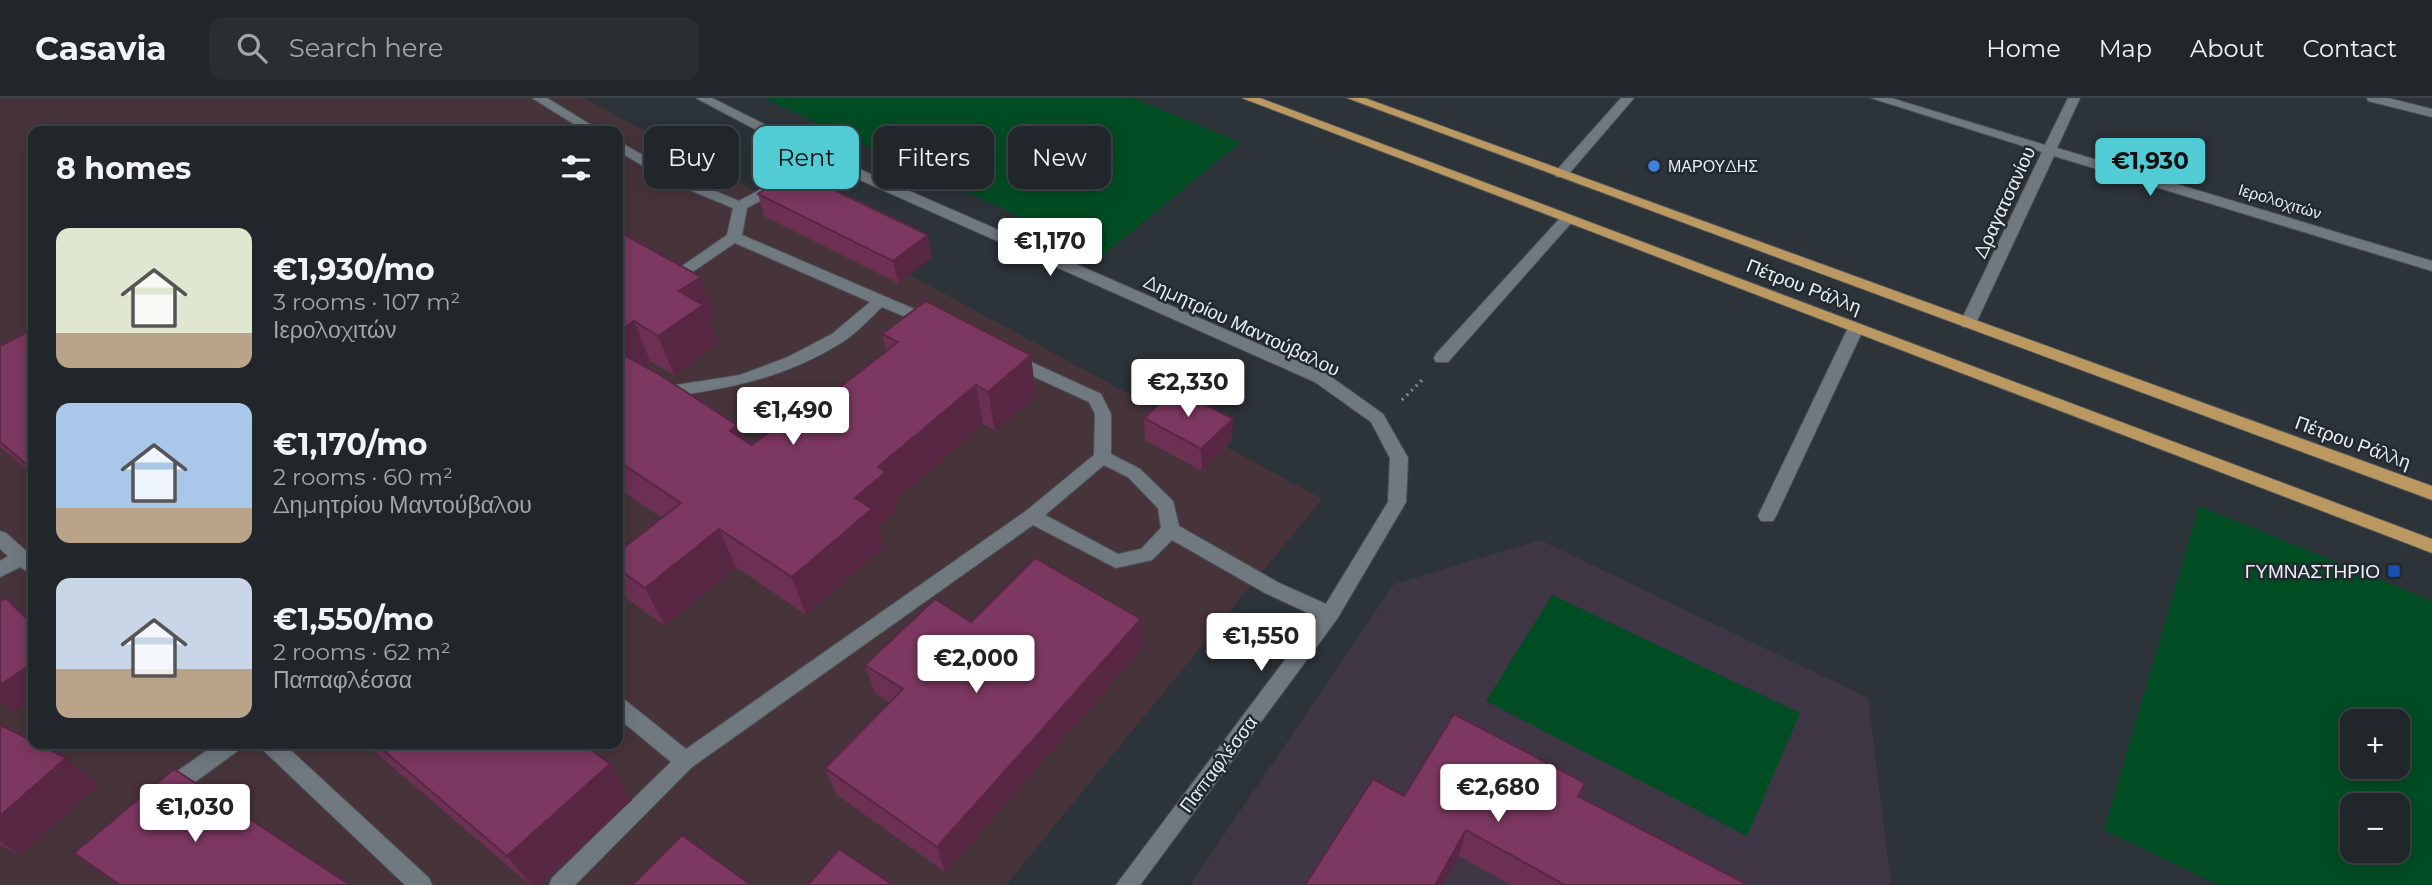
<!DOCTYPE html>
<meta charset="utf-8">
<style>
:root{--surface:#21262b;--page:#292e33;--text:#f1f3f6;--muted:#a2a5a9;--line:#3e4347;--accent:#51ccd4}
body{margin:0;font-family:Montserrat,sans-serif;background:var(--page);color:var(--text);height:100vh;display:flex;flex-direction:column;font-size:26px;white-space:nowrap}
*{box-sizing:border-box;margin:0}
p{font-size:23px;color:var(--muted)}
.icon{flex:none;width:38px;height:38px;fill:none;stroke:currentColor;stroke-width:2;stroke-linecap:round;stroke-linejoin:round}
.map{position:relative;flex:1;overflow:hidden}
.details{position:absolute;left:28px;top:28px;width:595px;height:623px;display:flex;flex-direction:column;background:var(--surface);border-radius:14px;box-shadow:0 4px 18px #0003,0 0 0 2px var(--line)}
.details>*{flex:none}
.banner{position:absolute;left:644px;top:28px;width:665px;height:63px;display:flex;gap:14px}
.tools{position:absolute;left:2340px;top:611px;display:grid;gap:14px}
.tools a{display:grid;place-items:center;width:70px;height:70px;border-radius:14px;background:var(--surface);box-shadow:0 4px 18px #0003,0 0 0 2px var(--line);font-size:35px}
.price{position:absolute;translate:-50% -60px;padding:0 16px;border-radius:7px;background:#fff;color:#222;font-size:23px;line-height:46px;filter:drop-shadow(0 2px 4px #0008)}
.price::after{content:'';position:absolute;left:50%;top:42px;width:21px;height:16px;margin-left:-10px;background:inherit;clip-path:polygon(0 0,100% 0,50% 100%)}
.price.selected{background:var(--accent);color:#111}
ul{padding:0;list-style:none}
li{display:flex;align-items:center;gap:21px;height:175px;padding:0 28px}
li span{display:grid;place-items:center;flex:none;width:196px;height:140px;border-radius:14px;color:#555}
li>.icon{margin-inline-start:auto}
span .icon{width:84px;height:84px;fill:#fffc;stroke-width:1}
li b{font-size:30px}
h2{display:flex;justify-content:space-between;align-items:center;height:84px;padding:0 28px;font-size:30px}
.chip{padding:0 24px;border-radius:14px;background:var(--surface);box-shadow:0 4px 18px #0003,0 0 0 2px var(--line);font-size:24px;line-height:63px}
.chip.selected{background:var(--accent);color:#111}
header{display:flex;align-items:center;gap:42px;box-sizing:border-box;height:98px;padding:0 35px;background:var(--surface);border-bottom:2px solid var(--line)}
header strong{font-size:33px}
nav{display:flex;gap:38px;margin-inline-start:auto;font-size:24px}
.search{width:490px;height:63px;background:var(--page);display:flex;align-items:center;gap:18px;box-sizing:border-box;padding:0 24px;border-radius:14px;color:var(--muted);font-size:26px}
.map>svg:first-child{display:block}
.education{fill:#3f3646}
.medical{fill:#47343a;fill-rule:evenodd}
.green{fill:#004d23;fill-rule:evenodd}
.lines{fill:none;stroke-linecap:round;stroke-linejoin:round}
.minor-casing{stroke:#4c5257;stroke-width:2}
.major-casing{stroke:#4c5257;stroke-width:2}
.path{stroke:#82888d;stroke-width:3.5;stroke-dasharray:2 4.5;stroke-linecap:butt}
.minor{fill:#717980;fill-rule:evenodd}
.major{fill:#ba9860;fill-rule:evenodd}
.wall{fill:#6c3053}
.shaded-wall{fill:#582744}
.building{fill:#7d3861;stroke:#582744;stroke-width:2}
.shop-dot{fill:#3f7fe0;stroke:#22292f;stroke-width:2.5}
.transit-dot{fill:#1a4fb4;stroke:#22292f;stroke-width:2.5}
.labels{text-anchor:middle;stroke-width:5;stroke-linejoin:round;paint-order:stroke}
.far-poi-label{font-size:16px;fill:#eaeff2;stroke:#22292f;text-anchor:start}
.far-street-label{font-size:16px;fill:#eaeff2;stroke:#22292f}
.street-label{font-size:19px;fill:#eaeff2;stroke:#22292f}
.poi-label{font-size:19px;fill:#eaeff2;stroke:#22292f;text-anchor:end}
</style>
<header>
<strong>Casavia</strong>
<div class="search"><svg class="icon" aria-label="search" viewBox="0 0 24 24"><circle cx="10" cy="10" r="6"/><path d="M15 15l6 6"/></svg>Search here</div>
<nav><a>Home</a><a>Map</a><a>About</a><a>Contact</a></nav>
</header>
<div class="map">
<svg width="2432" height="787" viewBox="0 0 2432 787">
<rect width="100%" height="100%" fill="#2c3339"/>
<!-- education -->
<path class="education" d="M1540,442L1868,600L1891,787H1190L1394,486Z"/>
<!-- medical -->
<path class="medical" d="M0,0H584L1322,401L1006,787H0ZM33,33H618V646H33Z"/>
<!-- green -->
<g class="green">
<path d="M764,0H1133L1240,44L1103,157Z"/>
<path d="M2199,408L2432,503V787H2219L2104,732ZM2398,623V668H2352V623ZM2398,707V752H2352V707Z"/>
<path d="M1552,497L1800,615L1747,738L1486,603Z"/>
</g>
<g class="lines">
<defs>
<g id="minor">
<path d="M532,0H547L601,33H585Z"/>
<path d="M696,0H712L818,53L1327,276L1383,316L1408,360L1406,404L1337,521L1140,787H1116L1317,519L1265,495L1172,442L1152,462L1116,470L1033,427L692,669L575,787H549L552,780L671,664L618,620V600L625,602L686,651L1026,413L1094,357L1095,316L1089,304L1006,266L1004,262L1006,258H1018L1101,296L1111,316V356L1140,371L1173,403L1179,428L1279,485L1326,506L1388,404L1390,360L1371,324L1315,284L815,62L782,91L747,110L742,137L935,220L938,224L930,229L882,209C869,221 856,236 841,245C789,277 742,288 682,297L676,295L674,291L676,287L740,277L788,259L832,236L870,204L735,145L685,179H675L673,176L675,173L727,137L733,110L670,84L618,53V43L680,78L739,103L772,85L804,57ZM1104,367L1128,379L1158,410L1161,430L1141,451L1118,456L1045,417Z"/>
<path d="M1621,0H1634L1566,79H1556V73Z"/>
<path d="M1871,0H1891L2045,47L2068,0H2080L2057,50L2432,163V173L2054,58L1976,225L1973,229H1963L1960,225L2042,54Z"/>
<path d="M2367,0H2388L2432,11V19L2368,3Z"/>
<path d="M1567,117L1574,121L1572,124L1448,264H1436L1434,260L1436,256L1562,118Z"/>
<path d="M1856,225L1864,230L1776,418L1773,423H1761L1758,418L1848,230Z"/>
<path d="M0,433L6,435L33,459V477L20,469L0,479V463L8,458L0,451Z"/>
<path d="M216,646H242L239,652L173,700L166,702L159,700L155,693L159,686Z"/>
<path d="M260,646H284L429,780L432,787H405L263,652Z"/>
</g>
<g id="major">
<path d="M1242,0H1260L2432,441V455Z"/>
<path d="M1347,0H1365L2432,388V402Z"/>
</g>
</defs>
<!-- minor casing -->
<use href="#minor" class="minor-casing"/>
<!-- major casing -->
<use href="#major" class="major-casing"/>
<!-- path -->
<path class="path" d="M1402,302L1423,281"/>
<!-- minor -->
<use href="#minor" class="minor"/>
<!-- major -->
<use href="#major" class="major"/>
</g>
<!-- wall -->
<g class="wall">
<path d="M758,96L932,159L898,185L764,118Z"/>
<path d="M618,142L701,179L715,218L709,223L718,246L674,277L650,263L643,268L752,347L799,321L886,253L882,236L1036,297L995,333L983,326L894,403L896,412L878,429L883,449L806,517L736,469L665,528L627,501L618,484V454L662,420L618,390Z"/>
<path d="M33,239V377L0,349V248Z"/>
<path d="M1144,320L1232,342L1202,373L1145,342Z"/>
<path d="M1141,521L1143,549L945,774L836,696L825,670L890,605L875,595L865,567L971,524Z"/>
<path d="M0,627L98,687L20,757L0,747Z"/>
<path d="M366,646H583L632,702L539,787H530Z"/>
<path d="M1585,685L1580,699L1748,787H1511L1459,758L1404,698Z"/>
</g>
<!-- shaded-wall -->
<g class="shaded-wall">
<path d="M928,137L932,159L898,185L893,163Z"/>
<path d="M701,179L715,218L709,223L718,246L674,277L658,238L679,193Z"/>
<path d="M634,223L650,263L619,284L618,281V234Z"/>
<path d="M1031,257L1036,297L995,333L988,294Z"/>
<path d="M976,287L983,326L894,403L896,412L878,429L883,449L806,517L792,479L855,400L878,369Z"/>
<path d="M1233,321L1232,342L1202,373L1201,351Z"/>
<path d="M737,327L752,366L730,333Z"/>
<path d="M719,431L736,469L665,528L645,490Z"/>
<path d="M1141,521L1143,549L945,774L937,749Z"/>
<path d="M33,565V601L14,614L0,603V587Z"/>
<path d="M66,660L98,687L20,757L0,744V718Z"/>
<path d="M610,666L632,702L539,787H531L507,758Z"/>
<path d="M1466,732L1459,758L1443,787H1435Z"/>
</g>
<!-- building -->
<g class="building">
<path d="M794,73L928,137L893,163L758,96Z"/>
<path d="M625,137L701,179L679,193L703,207L658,238L634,223L618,234V142Z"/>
<path d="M926,203L1031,257L988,294L976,287L878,369L886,374L855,400L872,411L792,479L719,431L645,490L618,471V454L681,405L618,363V254L657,275L737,327L730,333L752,347L790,317L799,321L898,244L882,236Z"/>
<path d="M27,234L33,239V372L0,344V248Z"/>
<path d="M1175,291L1233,321L1201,351L1144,320Z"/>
<path d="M1035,460L1141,521L937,749L825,670L903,591L865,567L935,501L971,524Z"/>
<path d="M6,500L33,527V565L0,587V503Z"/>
<path d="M1454,616L1585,685L1578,698L1748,787H1565L1466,732L1435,787H1305L1373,681L1404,698Z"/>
<path d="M0,627L33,643V646H38L66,660L0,718Z"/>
<path d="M376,646H583L610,666L507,758Z"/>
<path d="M174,671L350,787H120L74,755Z"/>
<path d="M682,737L751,787H632Z"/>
<path d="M839,751L893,787H808Z"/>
</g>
<!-- markers -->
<circle class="shop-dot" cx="1654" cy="68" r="7"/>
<rect class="transit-dot" x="2387" y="466" width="14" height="14" rx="3.5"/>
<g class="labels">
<!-- far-poi labels -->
<g class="far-poi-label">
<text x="1668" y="74">ΜΑΡΟΥΔΗΣ</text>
</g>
<!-- far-street labels -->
<g class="far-street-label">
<text transform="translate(2280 103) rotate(17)" y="6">Ιερολοχιτών</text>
</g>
<!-- street labels -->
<g class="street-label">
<text transform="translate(2004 104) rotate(-65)" y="7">Δραγατσανίου</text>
<text transform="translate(1804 188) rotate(21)" y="7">Πέτρου Ράλλη</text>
<text transform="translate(1242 227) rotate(25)" y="7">Δημητρίου Μαντούβαλου</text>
<text transform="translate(2353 344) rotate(20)" y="7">Πέτρου Ράλλη</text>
<text transform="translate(1218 666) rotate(-53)" y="7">Παπαφλέσσα</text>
</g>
<!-- poi labels -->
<g class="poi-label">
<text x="2380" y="480">ΓΥΜΝΑΣΤΗΡΙΟ</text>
</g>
</g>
</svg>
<div class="tools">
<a>+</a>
<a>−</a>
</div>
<b class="price selected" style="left:2150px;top:100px">€1,930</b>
<b class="price" style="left:1050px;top:180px">€1,170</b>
<b class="price" style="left:1188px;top:321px">€2,330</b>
<b class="price" style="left:793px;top:349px">€1,490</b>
<b class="price" style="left:1261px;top:575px">€1,550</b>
<b class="price" style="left:976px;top:597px">€2,000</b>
<b class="price" style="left:1498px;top:726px">€2,680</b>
<b class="price" style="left:195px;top:746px">€1,030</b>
<div class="banner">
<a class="chip">Buy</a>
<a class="chip selected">Rent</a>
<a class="chip">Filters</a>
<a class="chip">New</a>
</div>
<section class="details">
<h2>8 homes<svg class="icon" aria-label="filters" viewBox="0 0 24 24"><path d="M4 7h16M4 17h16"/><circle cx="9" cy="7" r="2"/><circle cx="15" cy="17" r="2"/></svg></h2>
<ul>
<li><span style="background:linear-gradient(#dfe7d0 75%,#b9a48a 0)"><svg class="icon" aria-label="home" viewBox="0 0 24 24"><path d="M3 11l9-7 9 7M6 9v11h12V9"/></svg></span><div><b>€1,930/mo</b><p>3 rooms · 107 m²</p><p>Ιερολοχιτών</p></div></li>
<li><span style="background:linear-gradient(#a9c7e8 75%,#b9a48a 0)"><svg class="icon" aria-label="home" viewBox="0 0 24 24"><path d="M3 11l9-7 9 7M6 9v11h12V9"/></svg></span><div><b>€1,170/mo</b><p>2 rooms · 60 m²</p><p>Δημητρίου Μαντούβαλου</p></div></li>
<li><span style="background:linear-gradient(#c9d6e8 65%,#b9a48a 0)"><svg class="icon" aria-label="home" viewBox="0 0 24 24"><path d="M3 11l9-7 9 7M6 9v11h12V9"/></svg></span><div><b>€1,550/mo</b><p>2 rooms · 62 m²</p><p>Παπαφλέσσα</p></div></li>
</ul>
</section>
</div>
